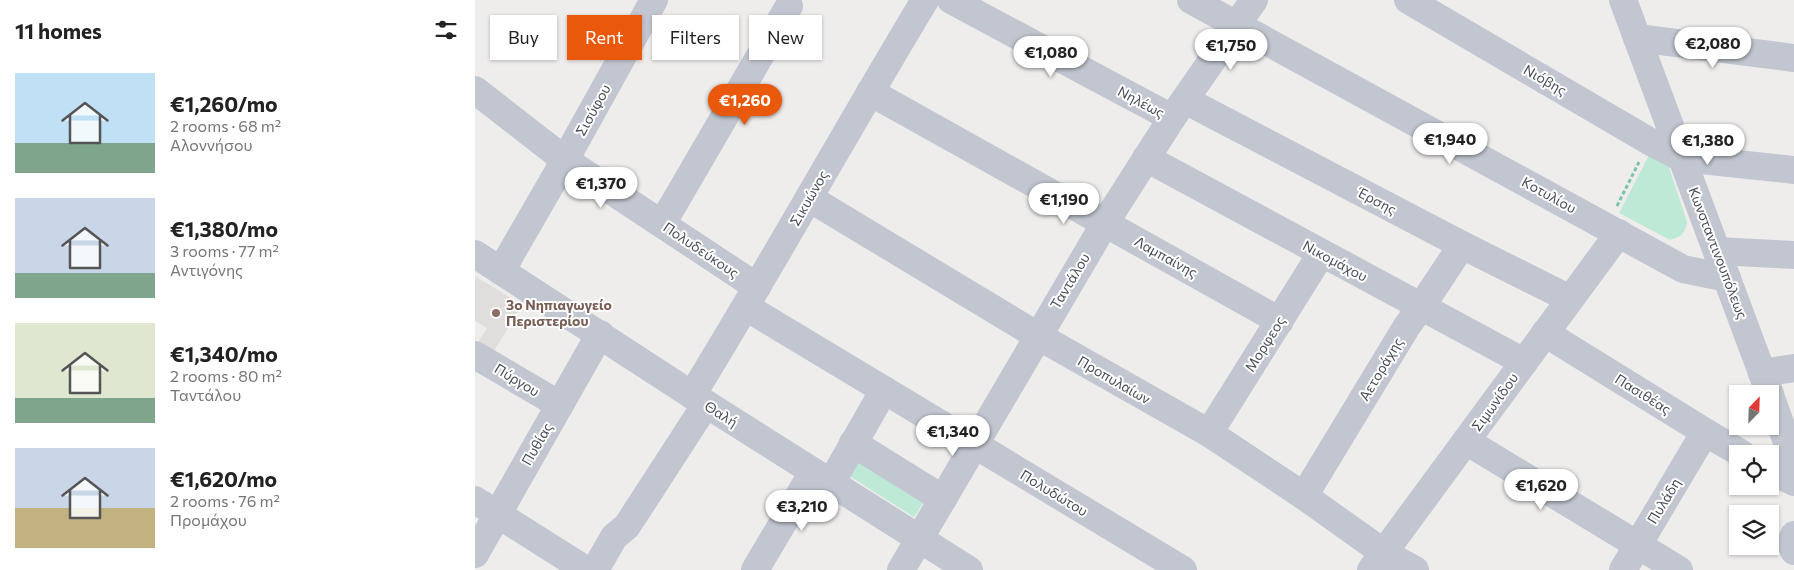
<!DOCTYPE html>
<meta charset="utf-8">
<style>
:root{--surface:#fff;--page:#f6f6f6;--text:#222;--muted:#767676;--accent:#ea580c}
body{margin:0;font-family:Commissioner,sans-serif;background:var(--page);color:var(--text);height:100vh;display:flex;flex-direction:column;font-size:19px;white-space:nowrap}
*{box-sizing:border-box;margin:0}
p{font-size:16px;color:var(--muted)}
.icon{flex:none;width:28px;height:28px;fill:none;stroke:currentColor;stroke-width:2;stroke-linecap:round;stroke-linejoin:round}
.map{position:relative;flex:1;overflow:hidden}
.side{display:flex;flex-direction:column;background:var(--surface);width:475px}
.side>*{flex:none}
.banner{position:absolute;left:15px;top:15px;width:475px;height:45px;display:flex;gap:10px}
.needle{width:32px;rotate:23deg}
.buttons{position:absolute;left:1254px;top:385px;display:grid;gap:10px}
.buttons a{display:grid;place-items:center;width:50px;height:50px;border-radius:0px;background:var(--surface);box-shadow:0 1px 4px #0004;font-size:25px}
.price{position:absolute;translate:-50% -42px;padding:0 11px;border-radius:18px;background:#fff;color:#222;font-size:16px;line-height:32px;filter:drop-shadow(0 1px 2px #0008)}
.price::after{content:'';position:absolute;left:50%;top:30px;width:15px;height:11px;margin-left:-8px;background:inherit;clip-path:polygon(0 0,100% 0,50% 100%)}
.price.selected{background:var(--accent);color:#fff}
ul{padding:0;list-style:none}
li{display:flex;align-items:center;gap:15px;height:125px;padding:0 15px}
li span{display:grid;place-items:center;flex:none;width:140px;height:100px;border-radius:0px;color:#555}
li>.icon{margin-inline-start:auto}
span .icon{width:60px;height:60px;fill:#fffc;stroke-width:1}
li b{font-size:21px}
h2{display:flex;justify-content:space-between;align-items:center;height:60px;padding:0 15px;font-size:21px}
.tag{padding:0 18px;border-radius:0px;background:var(--surface);box-shadow:0 1px 4px #0004;font-size:18px;line-height:45px}
.tag.selected{background:var(--accent);color:#fff}
main{display:flex;flex:1;min-height:0}
.map>svg:first-child{display:block}
.education{fill:#e0dedd}
.green{fill:#bee9d7}
.lines{fill:none;stroke-linecap:round;stroke-linejoin:round}
.path{stroke:#7ac3ac;stroke-width:3;stroke-dasharray:4 2.5;stroke-linecap:butt}
.minor{stroke:#c1c6d0;stroke-width:28}
.education-dot{fill:#8d6e63;stroke:#fff;stroke-width:2}
.labels{text-anchor:middle;stroke-width:4;stroke-linejoin:round;paint-order:stroke}
.street-label{font-size:14px;fill:#474c57;stroke:#fff}
.education-label{font-size:14px;font-weight:bold;fill:#785e54;stroke:#fff;text-anchor:start}
</style>
<main>
<section class="side">
<h2>11 homes<svg class="icon" aria-label="filters" viewBox="0 0 24 24"><path d="M4 7h16M4 17h16"/><circle cx="9" cy="7" r="2"/><circle cx="15" cy="17" r="2"/></svg></h2>
<ul>
<li><span style="background:linear-gradient(#bfe0f5 70%,#7fa58c 0)"><svg class="icon" aria-label="home" viewBox="0 0 24 24"><path d="M3 11l9-7 9 7M6 9v11h12V9"/></svg></span><div><b>€1,260/mo</b><p>2 rooms · 68 m²</p><p>Αλοννήσου</p></div></li>
<li><span style="background:linear-gradient(#c9d6e8 75%,#7fa58c 0)"><svg class="icon" aria-label="home" viewBox="0 0 24 24"><path d="M3 11l9-7 9 7M6 9v11h12V9"/></svg></span><div><b>€1,380/mo</b><p>3 rooms · 77 m²</p><p>Αντιγόνης</p></div></li>
<li><span style="background:linear-gradient(#dfe7d0 75%,#7fa58c 0)"><svg class="icon" aria-label="home" viewBox="0 0 24 24"><path d="M3 11l9-7 9 7M6 9v11h12V9"/></svg></span><div><b>€1,340/mo</b><p>2 rooms · 80 m²</p><p>Ταντάλου</p></div></li>
<li><span style="background:linear-gradient(#c9d6e8 60%,#c2b280 0)"><svg class="icon" aria-label="home" viewBox="0 0 24 24"><path d="M3 11l9-7 9 7M6 9v11h12V9"/></svg></span><div><b>€1,620/mo</b><p>2 rooms · 76 m²</p><p>Προμάχου</p></div></li>
</ul>
</section>
<div class="map">
<svg width="1319" height="570" viewBox="0 0 1319 570">
<rect width="100%" height="100%" fill="#efedec"/>
<!-- education -->
<path class="education" d="M0,276L47,305L19,351L3,342L12,328L0,321Z"/>
<!-- green -->
<g class="green">
<path d="M1174,155L1193,164L1212,222C1210,234 1206,237 1195,240L1144,213Z"/>
<path d="M381,451L453,496L439,517L368,472Z"/>
</g>
<g class="lines">
<!-- path -->
<path class="path" d="M1142,206L1164,162"/>
<!-- minor -->
<g class="minor">
<path d="M476,0L697,118"/>
<path d="M716,0L1208,269L1252,278"/>
<path d="M933,0L1174,141L1207,158L1319,170"/>
<path d="M1148,0L1295,394"/>
<path d="M1162,38L1319,58"/>
<path d="M0,90L90,160L282,287"/>
<path d="M395,92L805,321"/>
<path d="M710,100L987,245L1095,299"/>
<path d="M671,158L1049,362"/>
<path d="M334,198L563,336L734,433L829,496L909,553L940,570"/>
<path d="M187,224L314,6"/>
<path d="M1242,251L1319,255"/>
<path d="M0,254L217,395L494,570"/>
<path d="M26,271L90,160L179,0"/>
<path d="M271,307L708,570"/>
<path d="M1070,333L1230,432L1267,454"/>
<path d="M0,355L85,405"/>
<path d="M1287,373L1319,368"/>
<path d="M217,395C297,265 371,131 450,0"/>
<path d="M1295,395L1319,462"/>
<path d="M734,433L846,254"/>
<path d="M991,441L1204,570"/>
<path d="M378,443L468,499"/>
<path d="M1295,470L1319,482"/>
<path d="M356,483L409,390"/>
<path d="M829,496L932,326L946,307L987,245"/>
<path d="M0,500L111,570"/>
<path d="M1319,535L1316,542L1319,551"/>
<path d="M0,554L125,334"/>
<path d="M120,570L139,537L152,526L231,404"/>
<path d="M280,570L338,472"/>
<path d="M426,570L630,223L697,118L779,0"/>
<path d="M896,570L1144,233"/>
<path d="M1148,570L1230,432"/>
</g>
</g>
<!-- markers -->
<circle class="education-dot" cx="21" cy="313" r="5"/>
<g class="labels">
<!-- street labels -->
<g class="street-label">
<text transform="translate(1070 80) rotate(30)" y="5">Νιόβης</text>
<text transform="translate(666 102) rotate(28)" y="5">Νηλέως</text>
<text transform="translate(118 110) rotate(-61)" y="5">Σισύφου</text>
<text transform="translate(1074 195) rotate(29)" y="5">Κοτυλίου</text>
<text transform="translate(334 198) rotate(-60)" y="5">Σικυώνος</text>
<text transform="translate(902 201) rotate(28)" y="5">Έρσης</text>
<text transform="translate(226 250) rotate(34)" y="5">Πολυδεύκους</text>
<text transform="translate(1243 253) rotate(69)" y="5">Κωνσταντινουπόλεως</text>
<text transform="translate(691 257) rotate(29)" y="5">Λαμπαίνης</text>
<text transform="translate(860 261) rotate(28)" y="5">Νικομάχου</text>
<text transform="translate(595 281) rotate(-59)" y="5">Ταντάλου</text>
<text transform="translate(790 344) rotate(-58)" y="5">Μορφεος</text>
<text transform="translate(906 369) rotate(-59)" y="5">Αετοράχης</text>
<text transform="translate(42 380) rotate(31)" y="5">Πύργου</text>
<text transform="translate(639 380) rotate(30)" y="5">Προπυλαίων</text>
<text transform="translate(1168 394) rotate(32)" y="5">Πασιθέας</text>
<text transform="translate(1020 402) rotate(-54)" y="5">Σιμωνίδου</text>
<text transform="translate(246 414) rotate(32)" y="5">Θαλή</text>
<text transform="translate(62 444) rotate(-60)" y="5">Πυθίας</text>
<text transform="translate(579 493) rotate(31)" y="5">Πολυδώτου</text>
<text transform="translate(1189 501) rotate(-59)" y="5">Πυλάδη</text>
</g>
<!-- education labels -->
<g class="education-label">
<text x="31" y="310">3ο Νηπιαγωγείο<tspan x="31" dy="16">Περιστερίου</tspan></text>
</g>
</g>
</svg>
<div class="buttons">
<a><svg class="needle" viewBox="-14 -14 28 28"><path d="M0-13l5 13h-10z" fill="#e53935"/><path d="M0 13l5-13h-10z" fill="#767676"/></svg></a>
<a><svg class="icon" aria-label="locate" viewBox="0 0 24 24"><circle cx="12" cy="12" r="6"/><path d="M12 2v4M12 18v4M2 12h4M18 12h4"/></svg></a>
<a><svg class="icon" aria-label="layers" viewBox="0 0 24 24"><path d="M12 4l9 5-9 5-9-5zM3 14l9 5 9-5"/></svg></a>
</div>
<b class="price" style="left:1238px;top:69px">€2,080</b>
<b class="price" style="left:756px;top:71px">€1,750</b>
<b class="price" style="left:576px;top:78px">€1,080</b>
<b class="price selected" style="left:270px;top:126px">€1,260</b>
<b class="price" style="left:975px;top:165px">€1,940</b>
<b class="price" style="left:1233px;top:166px">€1,380</b>
<b class="price" style="left:126px;top:209px">€1,370</b>
<b class="price" style="left:589px;top:225px">€1,190</b>
<b class="price" style="left:478px;top:457px">€1,340</b>
<b class="price" style="left:1066px;top:511px">€1,620</b>
<b class="price" style="left:327px;top:532px">€3,210</b>
<div class="banner">
<a class="tag">Buy</a>
<a class="tag selected">Rent</a>
<a class="tag">Filters</a>
<a class="tag">New</a>
</div>
</div>
</main>
